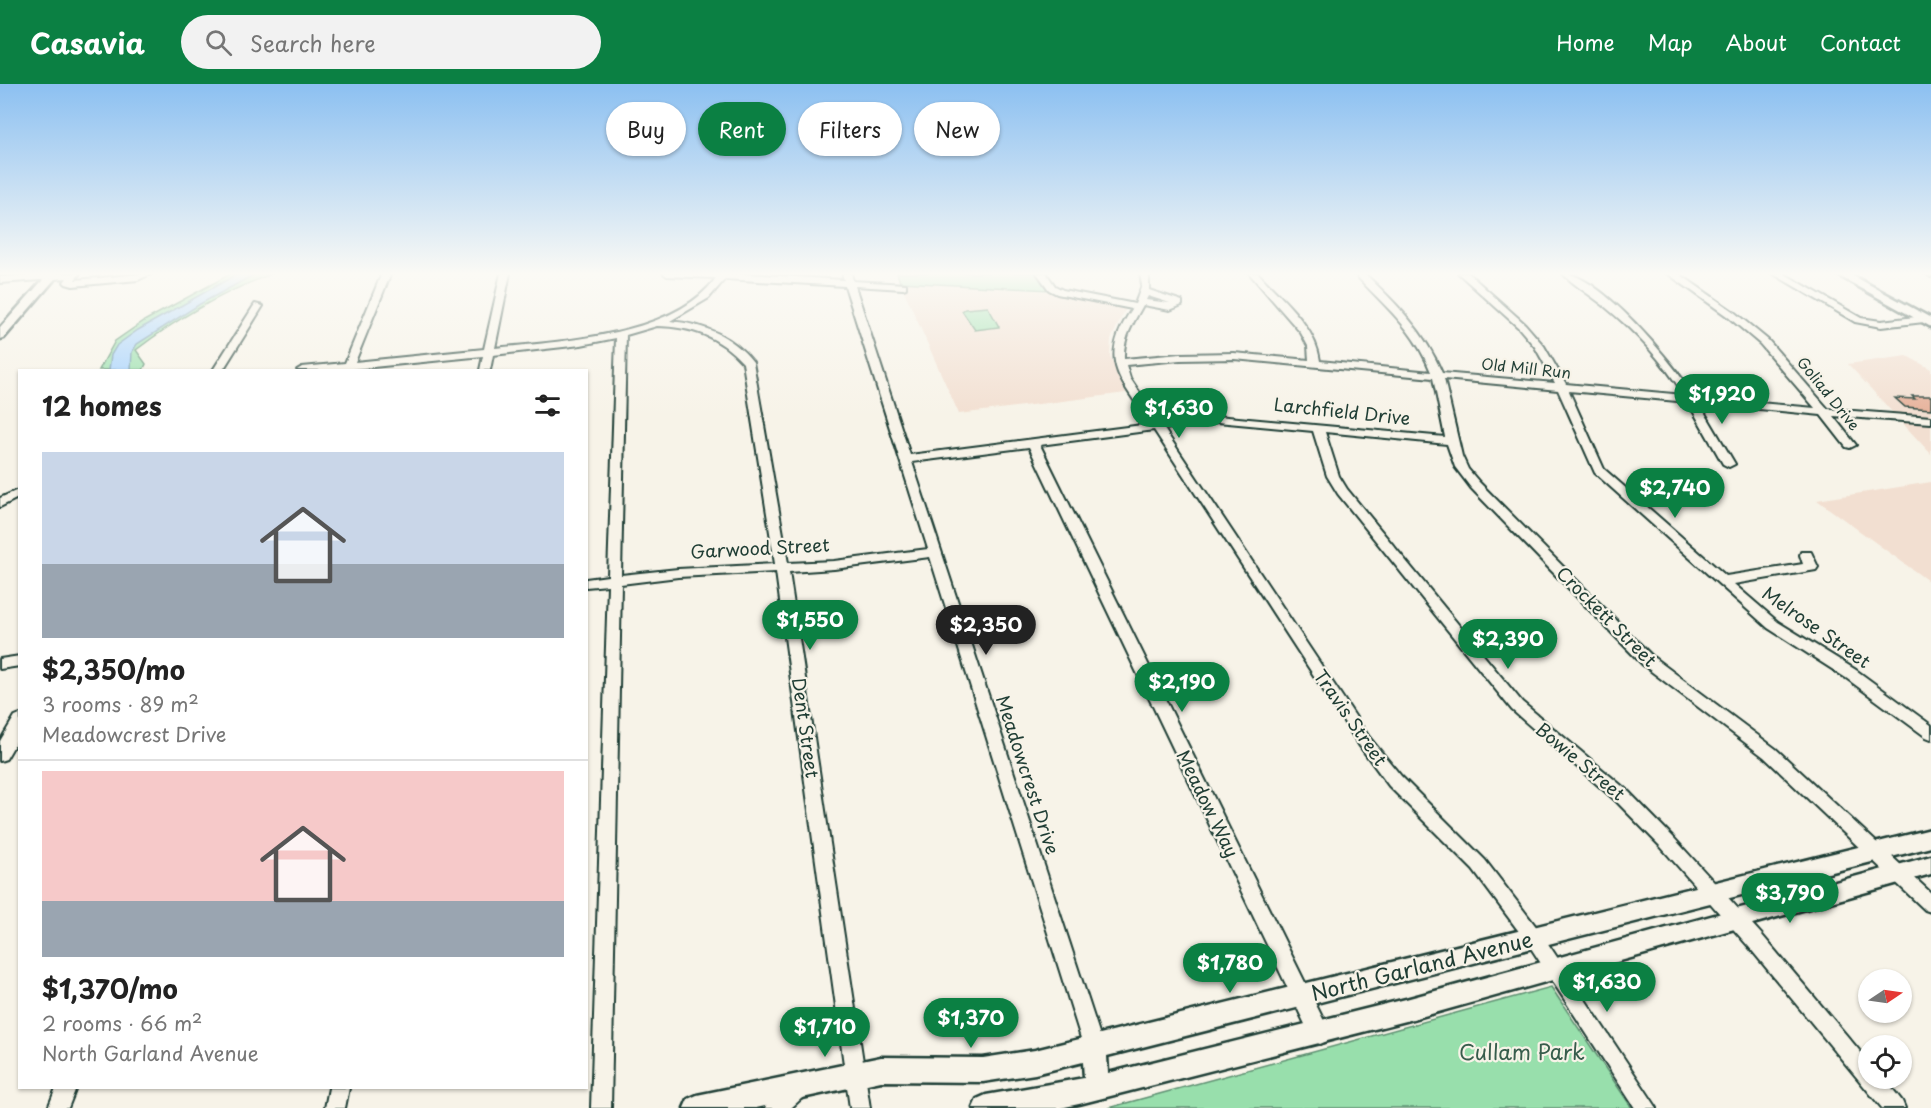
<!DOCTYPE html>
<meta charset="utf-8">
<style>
:root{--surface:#fff;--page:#f2f2f2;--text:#222;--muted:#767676;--line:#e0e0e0;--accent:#0b8043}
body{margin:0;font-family:"Playpen Sans",sans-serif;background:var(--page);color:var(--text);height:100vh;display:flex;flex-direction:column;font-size:22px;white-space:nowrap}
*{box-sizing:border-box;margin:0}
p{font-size:20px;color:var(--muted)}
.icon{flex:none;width:33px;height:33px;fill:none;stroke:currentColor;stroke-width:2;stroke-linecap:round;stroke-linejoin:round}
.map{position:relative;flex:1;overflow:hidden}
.details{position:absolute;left:18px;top:285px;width:570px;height:720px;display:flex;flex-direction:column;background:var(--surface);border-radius:0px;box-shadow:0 2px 4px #0004}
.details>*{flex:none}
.top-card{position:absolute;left:606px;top:18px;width:570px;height:54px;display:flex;gap:12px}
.needle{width:39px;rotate:77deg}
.controls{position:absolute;left:1858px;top:885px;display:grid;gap:12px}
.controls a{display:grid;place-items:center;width:54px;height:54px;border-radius:50%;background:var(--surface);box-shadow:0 2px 4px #0004;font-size:30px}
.price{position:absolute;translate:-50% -51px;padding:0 14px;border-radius:21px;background:var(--accent);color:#fff;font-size:20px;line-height:39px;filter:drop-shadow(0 2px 3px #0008)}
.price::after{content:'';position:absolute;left:50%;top:36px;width:18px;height:14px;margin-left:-9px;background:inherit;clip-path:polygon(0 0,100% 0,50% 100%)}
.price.on{background:#222;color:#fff}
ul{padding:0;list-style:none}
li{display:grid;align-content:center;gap:12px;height:318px;padding:0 24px}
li+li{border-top:2px solid var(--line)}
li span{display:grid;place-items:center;height:186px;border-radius:0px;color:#555}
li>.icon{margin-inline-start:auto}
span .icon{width:108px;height:108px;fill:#fffc;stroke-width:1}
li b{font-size:26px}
h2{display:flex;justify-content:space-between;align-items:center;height:72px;padding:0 24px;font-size:26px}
.tag{padding:0 21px;border-radius:27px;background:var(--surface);box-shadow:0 2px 4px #0004;font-size:21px;line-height:54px}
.tag.on{background:var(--accent);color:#fff}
header{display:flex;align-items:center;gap:36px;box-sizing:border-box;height:84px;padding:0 30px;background:var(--accent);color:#fff}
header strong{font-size:28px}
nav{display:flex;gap:33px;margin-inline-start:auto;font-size:21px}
.search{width:420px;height:54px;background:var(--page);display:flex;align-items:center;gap:15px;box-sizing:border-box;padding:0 21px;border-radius:33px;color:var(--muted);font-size:22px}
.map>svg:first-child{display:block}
.built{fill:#f2dfd1}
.green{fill:#98dfac;stroke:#5c8e70;stroke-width:1.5}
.water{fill:#a3d1fe;stroke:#6e96ad;stroke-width:1.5}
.building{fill:#e6b19a;stroke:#1f3d34;stroke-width:1.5}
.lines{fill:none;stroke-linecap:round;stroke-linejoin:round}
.minor-casing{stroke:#1f3d34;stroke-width:4}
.major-casing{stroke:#1f3d34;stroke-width:5}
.minor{fill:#f7f3e8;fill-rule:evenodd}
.major{fill:#f7f3e8;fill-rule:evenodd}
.labels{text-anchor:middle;stroke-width:4.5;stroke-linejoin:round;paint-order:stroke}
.far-street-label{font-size:15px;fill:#1f3d34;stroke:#f7f3e8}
.street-label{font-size:18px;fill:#1f3d34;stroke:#f7f3e8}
.near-street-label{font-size:21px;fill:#1f3d34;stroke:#f7f3e8}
.near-park-label{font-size:21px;fill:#375d4c;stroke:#f7f3e8}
</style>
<header>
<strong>Casavia</strong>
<div class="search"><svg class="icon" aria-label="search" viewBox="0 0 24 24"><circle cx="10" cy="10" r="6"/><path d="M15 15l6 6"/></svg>Search here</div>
<nav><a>Home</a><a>Map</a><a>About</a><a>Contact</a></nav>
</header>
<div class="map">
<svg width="1931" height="1024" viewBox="0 0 1931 1024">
<rect width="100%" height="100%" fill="#f7f3e8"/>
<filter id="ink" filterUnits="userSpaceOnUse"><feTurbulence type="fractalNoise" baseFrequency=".0167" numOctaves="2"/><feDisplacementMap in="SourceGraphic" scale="12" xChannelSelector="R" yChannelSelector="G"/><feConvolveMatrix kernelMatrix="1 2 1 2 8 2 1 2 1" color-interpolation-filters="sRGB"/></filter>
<g filter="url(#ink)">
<!-- built -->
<g class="built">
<path d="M900,198L1047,207L1066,213L1126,224L1111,255L1110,272L1126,309L959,330Z"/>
<path d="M1907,272L1931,285V370L1848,280Z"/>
<path d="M1931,398V499L1817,416Z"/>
</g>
<!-- green -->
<g class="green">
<path d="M232,189H274C223,208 179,233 136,266L146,280L143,286H99L115,257L144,237Z"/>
<path d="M897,189H1035L1049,206L900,198Z"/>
<path d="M988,223L999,243L975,246L962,227L965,225Z"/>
<path d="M1551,903L1632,1024H1108Z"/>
</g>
<!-- water -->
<path class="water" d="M239,189H257L200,220L137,260L132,268L131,286H109L111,271L117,261L138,246Z"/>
<!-- building -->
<path class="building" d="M1912,312H1931V325L1905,323L1895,314L1915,315Z"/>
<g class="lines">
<defs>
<g id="minor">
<path d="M57,189H80L75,196L153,189L138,196L73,202L66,200L64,198L67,194L0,199V193Z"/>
<path d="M382,189H391L355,278L484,265L501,189H510L495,264C561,257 674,253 716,194L667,192L663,189H729L844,196L842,189H851L853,197L906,200V204L903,205L855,202L910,371L1150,340C1120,294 1097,277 1132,225L1057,210L1049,206L1037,189H1046L1055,202L1063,206L1135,220L1142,201L1140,189H1149V206L1182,217V221L1170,226L1143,221C1133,240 1123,253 1124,275L1180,270L1234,269L1309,276L1308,262L1301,249L1249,189H1258C1281,215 1316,242 1320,277L1431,288C1413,243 1385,223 1354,189H1364C1396,219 1425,248 1442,289L1555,299L1535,263L1519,244L1458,189H1468L1525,240L1544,262L1566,300L1684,311C1662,276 1635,247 1603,221C1589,210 1574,201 1562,189C1599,189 1675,281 1695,313L1815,324L1760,260L1727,232L1667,189H1678L1734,228L1768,256L1828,325L1931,333V339L1833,332L1856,361L1850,364L1846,363L1821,331L1699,319L1735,380L1729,383L1723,380L1688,318L1569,307L1604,385L1726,492L1803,480L1800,471L1801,468H1811L1818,483L1816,486L1734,500L1778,538L1856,586L1931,641V655L1926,653L1846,594L1768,544L1595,389L1558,306L1444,295L1462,372L1468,385L1479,398L1653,573L1776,665L1931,809V828L1925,826L1764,673L1643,581L1471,404L1455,383L1447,360L1325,348L1339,392L1347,405L1522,618L1628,707L1673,753L1762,851L1869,978V994H1884L1902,1017L1905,1024H1882L1749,863L1661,763L1616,717L1512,626L1338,410L1327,392L1313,347L1217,338L1164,345L1369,653L1401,692L1485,776L1541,849L1657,1024H1635L1529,861L1473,786L1389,702L1359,661L1154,346L1040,361L1327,943L1330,950L1327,957L1320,960L1313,957L1029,363L912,378L1104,964L1101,971L1094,974L1087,971L1084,964L930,473L834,485L789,488L870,1024H850L776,488L678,493L621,500L611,1024H591L608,501L586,503V495L608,492L616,254L581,261L493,271L490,286H480L483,272L353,285L352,286H297L302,283L345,279ZM725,195L845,202L928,465L834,477L788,479L753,278C732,251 703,240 670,237L709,214ZM1148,212L1170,219L1146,216ZM657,242C692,243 719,252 743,279L775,480L678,485L621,491L626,251ZM1234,275L1433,294L1445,353L1217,332L1160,339L1130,294L1126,281L1180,276Z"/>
<path d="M1772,189H1783L1861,234L1881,237L1924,232L1929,235L1924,238L1881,243L1855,238Z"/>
<path d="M1925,189H1931V193Z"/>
<path d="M255,220L263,222L223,286H213Z"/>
<path d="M20,405V413L0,423V414Z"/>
<path d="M20,572V582L0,585V575Z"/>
<path d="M20,630V651L6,675L0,677V657L15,632Z"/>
<path d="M795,997L802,1000L805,1007L802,1014L791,1024H765C770,1012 783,1002 795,997Z"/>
<path d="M56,1004H76L68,1024H48Z"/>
<path d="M329,1004H349L345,1024H325Z"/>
</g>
<g id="major">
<path d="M49,189H60L4,254L0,255V244Z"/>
<path d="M1834,189H1848L1931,234V243Z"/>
<path d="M1931,745V763L1107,972L1108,989L1406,915L1931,772V790L1406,937L1079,1020L1060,1024H973L977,1015L986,1011L1084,994L1083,978L1035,990L983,998L881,997L756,1024H684L688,1015L697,1011L881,973L983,974L1035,966Z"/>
</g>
</defs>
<!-- minor casing -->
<use href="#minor" class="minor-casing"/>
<!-- major casing -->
<use href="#major" class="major-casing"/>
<!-- minor -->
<use href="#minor" class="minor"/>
<!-- major -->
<use href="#major" class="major"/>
</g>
</g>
<!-- sky -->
<linearGradient id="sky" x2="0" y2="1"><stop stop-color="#8cc0f1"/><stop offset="0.57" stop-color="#fbfaf5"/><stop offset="1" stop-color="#fbfaf5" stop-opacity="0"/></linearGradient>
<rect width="1931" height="333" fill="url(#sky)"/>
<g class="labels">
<!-- far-street labels -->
<g class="far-street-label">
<text transform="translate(1526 285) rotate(6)" y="5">Old Mill Run</text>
<text transform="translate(1828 310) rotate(51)" y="5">Goliad Drive</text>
</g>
<!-- street labels -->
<g class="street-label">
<text transform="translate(1342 328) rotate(6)" y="6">Larchfield Drive</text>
<text transform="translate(760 465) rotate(-3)" y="6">Garwood Street</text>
<text transform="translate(1606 533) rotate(45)" y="6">Crockett Street</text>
<text transform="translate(1816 544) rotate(35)" y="6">Melrose Street</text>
<text transform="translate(1350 634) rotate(55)" y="6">Travis Street</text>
<text transform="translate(805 644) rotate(82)" y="6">Dent Street</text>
<text transform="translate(1580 678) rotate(40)" y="6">Bowie Street</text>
<text transform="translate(1027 691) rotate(72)" y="6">Meadowcrest Drive</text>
<text transform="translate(1207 720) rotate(64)" y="6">Meadow Way</text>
</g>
<!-- near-street labels -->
<g class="near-street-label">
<text transform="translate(1422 883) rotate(-14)" y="7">North Garland Avenue</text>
</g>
<!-- near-park labels -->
<g class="near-park-label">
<text x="1522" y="976">Cullam Park</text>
</g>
</g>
</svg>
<div class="controls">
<a><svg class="needle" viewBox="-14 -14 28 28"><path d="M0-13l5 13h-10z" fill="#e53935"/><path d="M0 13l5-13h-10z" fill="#767676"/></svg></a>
<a><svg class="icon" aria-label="locate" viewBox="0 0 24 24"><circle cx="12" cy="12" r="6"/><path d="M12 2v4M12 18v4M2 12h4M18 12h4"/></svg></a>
</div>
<b class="price" style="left:1722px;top:341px">$1,920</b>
<b class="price" style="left:1179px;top:355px">$1,630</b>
<b class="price" style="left:1675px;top:435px">$2,740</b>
<b class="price" style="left:810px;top:567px">$1,550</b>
<b class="price on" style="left:986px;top:572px">$2,350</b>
<b class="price" style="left:1508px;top:586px">$2,390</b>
<b class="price" style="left:1182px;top:629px">$2,190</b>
<b class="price" style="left:1790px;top:840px">$3,790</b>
<b class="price" style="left:1230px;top:910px">$1,780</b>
<b class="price" style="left:1607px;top:929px">$1,630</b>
<b class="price" style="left:971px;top:965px">$1,370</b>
<b class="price" style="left:825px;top:974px">$1,710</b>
<div class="top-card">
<a class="tag">Buy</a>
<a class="tag on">Rent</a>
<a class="tag">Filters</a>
<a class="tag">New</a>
</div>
<section class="details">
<h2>12 homes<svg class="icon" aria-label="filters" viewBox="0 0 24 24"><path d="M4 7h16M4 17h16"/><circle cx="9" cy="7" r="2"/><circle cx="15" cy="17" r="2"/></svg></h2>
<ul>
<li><span style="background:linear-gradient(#c9d6e8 60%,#9aa5b1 0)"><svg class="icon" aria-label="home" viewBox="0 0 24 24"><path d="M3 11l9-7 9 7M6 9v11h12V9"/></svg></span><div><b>$2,350/mo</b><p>3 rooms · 89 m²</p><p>Meadowcrest Drive</p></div></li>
<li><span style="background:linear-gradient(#f6c9c9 70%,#9aa5b1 0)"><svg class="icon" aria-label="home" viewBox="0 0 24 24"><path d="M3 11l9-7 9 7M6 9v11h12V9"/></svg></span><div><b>$1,370/mo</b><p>2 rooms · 66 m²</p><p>North Garland Avenue</p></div></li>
</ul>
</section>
</div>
